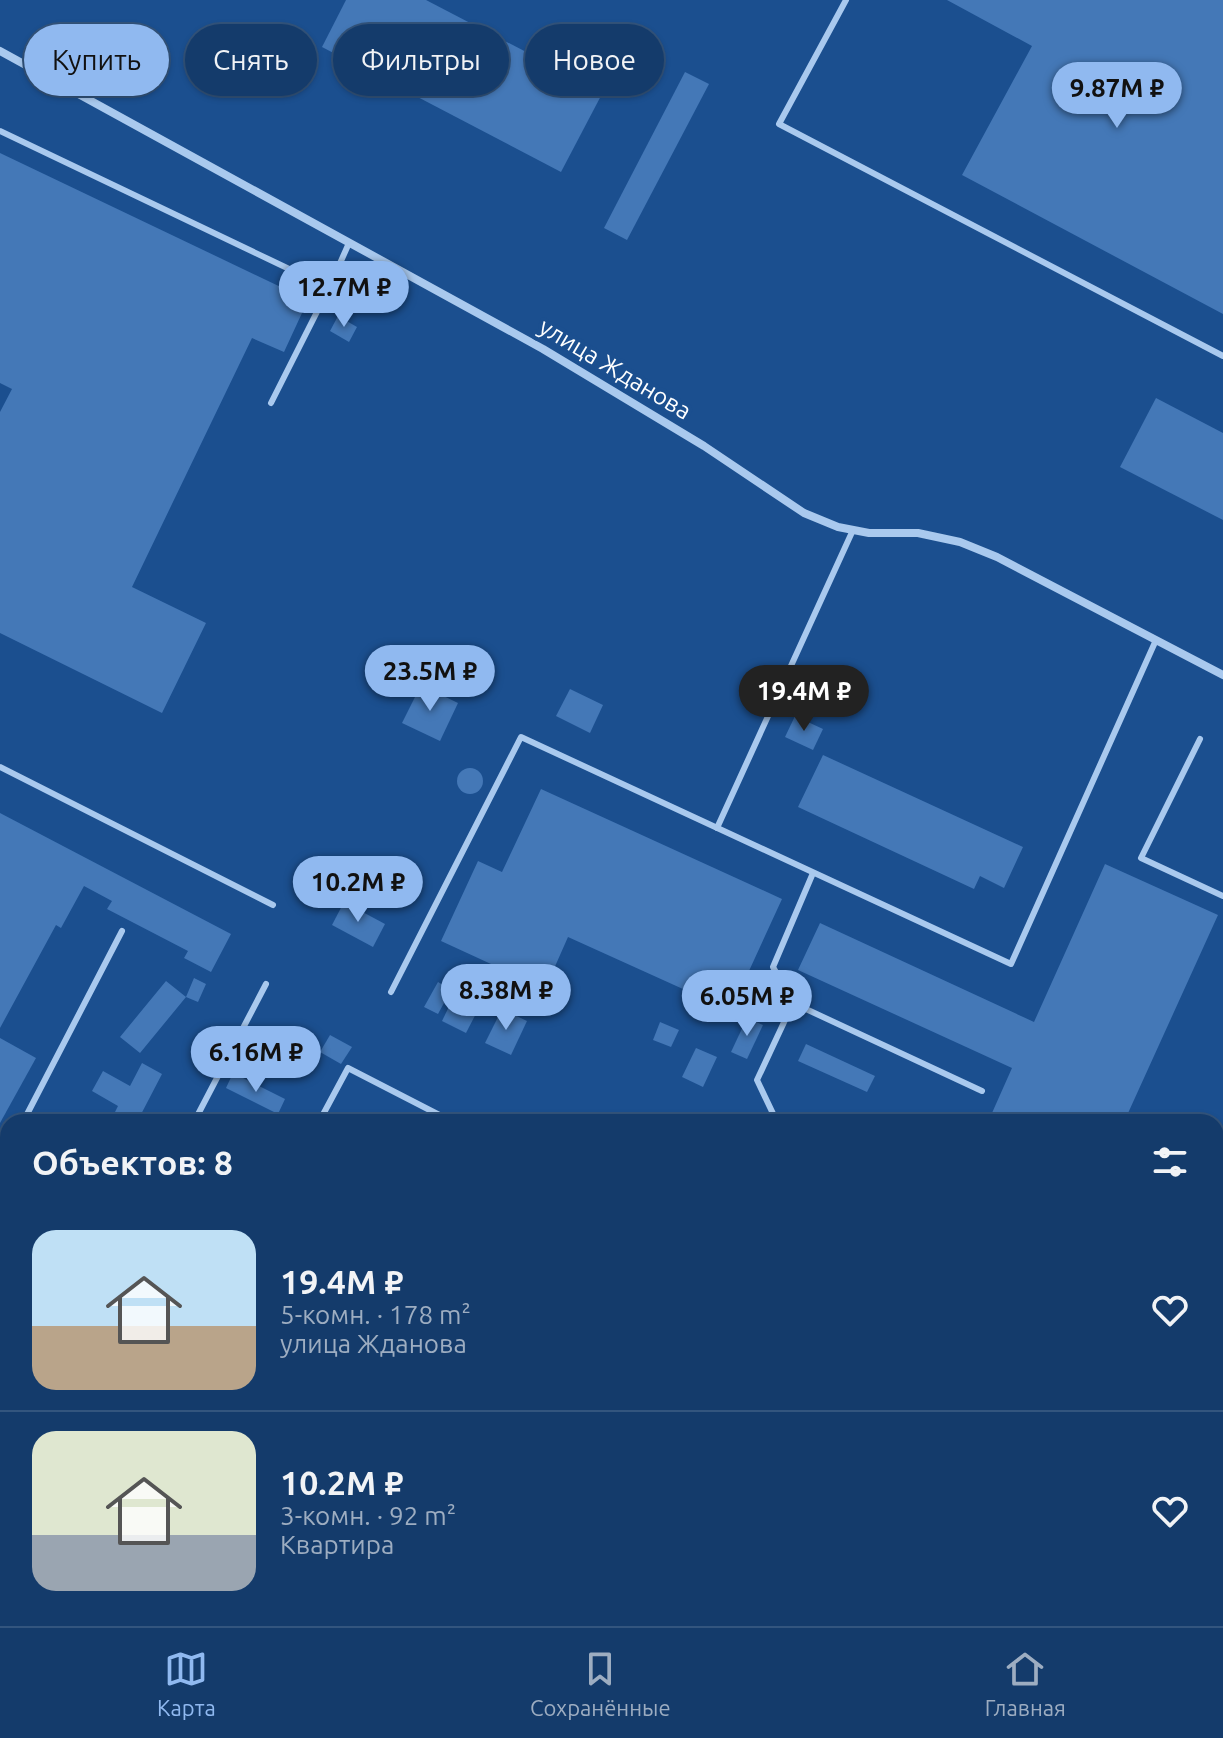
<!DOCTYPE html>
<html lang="ru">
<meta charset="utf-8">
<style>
:root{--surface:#143b6b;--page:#214673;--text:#f1f3f6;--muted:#9dadc1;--line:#33557e;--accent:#90b9f0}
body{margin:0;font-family:Ubuntu,sans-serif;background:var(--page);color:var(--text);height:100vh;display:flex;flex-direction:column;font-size:30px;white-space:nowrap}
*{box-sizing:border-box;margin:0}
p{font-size:26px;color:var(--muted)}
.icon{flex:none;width:44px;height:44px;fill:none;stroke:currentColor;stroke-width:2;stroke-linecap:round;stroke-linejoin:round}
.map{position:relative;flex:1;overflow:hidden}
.details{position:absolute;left:0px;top:1114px;width:1224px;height:512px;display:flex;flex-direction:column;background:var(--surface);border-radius:24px 24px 0 0;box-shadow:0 2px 6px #0004,0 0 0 2px var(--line)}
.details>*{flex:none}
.top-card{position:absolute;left:24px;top:24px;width:800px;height:72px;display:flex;gap:16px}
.price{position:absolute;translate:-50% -68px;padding:0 18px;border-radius:28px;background:var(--accent);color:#111;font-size:26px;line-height:52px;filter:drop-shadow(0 2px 4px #0008)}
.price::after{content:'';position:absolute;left:50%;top:48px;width:24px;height:18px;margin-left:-12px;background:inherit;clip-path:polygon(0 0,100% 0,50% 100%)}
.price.selected{background:#222;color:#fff}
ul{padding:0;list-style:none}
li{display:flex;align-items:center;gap:24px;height:200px;padding:0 32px}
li+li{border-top:2px solid var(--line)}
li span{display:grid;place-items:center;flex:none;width:224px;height:160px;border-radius:24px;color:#555}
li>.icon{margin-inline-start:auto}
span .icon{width:96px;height:96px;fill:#fffc;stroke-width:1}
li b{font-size:34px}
h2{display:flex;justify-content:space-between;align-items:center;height:96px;padding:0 32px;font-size:34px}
.pill{padding:0 28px;border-radius:36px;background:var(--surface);box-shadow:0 2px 6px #0004,0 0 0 2px var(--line);font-size:28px;line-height:72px}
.pill.selected{background:var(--accent);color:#111}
.dock{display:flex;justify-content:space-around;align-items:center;height:112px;border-top:2px solid var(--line);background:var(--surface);font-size:22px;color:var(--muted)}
.dock a{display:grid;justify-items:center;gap:4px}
.dock .selected{color:var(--accent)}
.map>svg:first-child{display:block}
.green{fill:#2e69ad}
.building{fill:#4478b7}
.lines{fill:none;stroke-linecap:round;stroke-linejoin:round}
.path{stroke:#a9c9ee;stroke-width:5;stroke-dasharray:4 6;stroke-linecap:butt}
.lane{stroke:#a9c9ee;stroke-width:6}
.street{stroke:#a9c9ee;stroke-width:8}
.labels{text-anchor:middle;stroke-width:8;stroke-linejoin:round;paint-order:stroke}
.street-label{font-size:24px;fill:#fff;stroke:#1b4f8f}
</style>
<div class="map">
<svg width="1223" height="1626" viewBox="0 0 1223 1626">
<rect width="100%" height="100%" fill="#1b4f8f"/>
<!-- green -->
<path class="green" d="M1216,1479L1223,1481V1626H1200L1195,1618H1216Z"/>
<!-- building -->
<g class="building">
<path d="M346,0H426L603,92L561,172L322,47Z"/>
<path d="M947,0H1223V314L962,175L1032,46Z"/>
<path d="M685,72L709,84L627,240L604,228Z"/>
<path d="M0,153L308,300L284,352L252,338L132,587L206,623L162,713L0,633V412L12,389L0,383Z"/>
<path d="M338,316L357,327L349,342L330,331Z"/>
<path d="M1156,398L1223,433V520L1120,467Z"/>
<path d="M421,685L458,703L440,741L402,723Z"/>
<path d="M570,689L603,705L590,733L556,716Z"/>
<path d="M795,716L823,729L813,750L785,737Z"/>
<path d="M823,755L1023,847L1004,888L980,876L974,889L798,807Z"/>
<circle cx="470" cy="781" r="13"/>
<path d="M541,789L782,899L743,984L759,991L747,1018L568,937L545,989L441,941L478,861L502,872Z"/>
<path d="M0,813L231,934L211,972L184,958L188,951L107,909L112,901L84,886L61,928L56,925L0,1028Z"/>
<path d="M1105,864L1218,915L1124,1122H988L1012,1068L798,970L820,923L1034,1022Z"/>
<path d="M344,902L385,924L373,947L332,925Z"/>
<path d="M194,978L206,984L198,1002L186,997L140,1053L120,1037L166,981L186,997Z"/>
<path d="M438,982L451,990L438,1014L424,1007Z"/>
<path d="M458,988L483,1000L466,1033L442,1021Z"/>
<path d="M502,1009L527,1021L511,1055L485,1043Z"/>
<path d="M747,1018L763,1025L747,1059L731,1052Z"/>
<path d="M660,1022L679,1030L671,1047L653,1040Z"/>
<path d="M330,1035L352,1047L341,1064L320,1052Z"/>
<path d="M0,1038L36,1058L0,1123Z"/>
<path d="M806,1044L875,1076L867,1092L798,1061Z"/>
<path d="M696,1048L717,1057L703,1087L682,1077Z"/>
<path d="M142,1063L162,1074L137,1122H110L118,1106L92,1091L103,1071L130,1086Z"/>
<path d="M233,1073L285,1099L278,1114L226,1088Z"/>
<path d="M8,1200V1267L0,1282V1215Z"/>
<path d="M8,1435V1552L0,1547V1451Z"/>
<path d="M914,1618H1033L1029,1626H929Z"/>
</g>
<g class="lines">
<!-- path -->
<path class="path" d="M0,1443L3,1444"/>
<!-- lane -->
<g class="lane">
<path d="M846,0L779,124L1223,356"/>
<path d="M0,131L329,288L271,403"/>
<path d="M329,288L349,243"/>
<path d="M1200,739L1141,858L1223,896"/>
<path d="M0,767L273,905"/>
<path d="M717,828L853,530"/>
<path d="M813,873L773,967L793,1003L982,1091"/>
<path d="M391,992L521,737L1011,964L1156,640"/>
<path d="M23,1122L122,931"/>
<path d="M194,1122L266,984"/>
<path d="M319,1122L348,1068L453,1122"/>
<path d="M777,1122L757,1080L793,1003"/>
<path d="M0,1167L8,1151"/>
<path d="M1216,1309L1223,1294"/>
<path d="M0,1393H8"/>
<path d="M785,1618L801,1626"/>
<path d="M72,1626L76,1618"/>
<path d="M1082,1626L1086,1618"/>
</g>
<!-- street -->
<g class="street">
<path d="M0,51L543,349L704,446L804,513L838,527L869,533H918L960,542L997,557L1223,675"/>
<path d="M487,1618L502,1626"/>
</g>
</g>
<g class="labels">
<!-- street labels -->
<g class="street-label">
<text transform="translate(615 369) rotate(31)" y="8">улица Жданова</text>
</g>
</g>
</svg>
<b class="price" style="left:1117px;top:130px">9.87M ₽</b>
<b class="price" style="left:344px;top:329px">12.7M ₽</b>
<b class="price" style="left:430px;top:713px">23.5M ₽</b>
<b class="price selected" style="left:804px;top:733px">19.4M ₽</b>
<b class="price" style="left:358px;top:924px">10.2M ₽</b>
<b class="price" style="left:506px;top:1032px">8.38M ₽</b>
<b class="price" style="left:747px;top:1038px">6.05M ₽</b>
<b class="price" style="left:256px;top:1094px">6.16M ₽</b>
<div class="top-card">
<a class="pill selected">Купить</a>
<a class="pill">Снять</a>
<a class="pill">Фильтры</a>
<a class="pill">Новое</a>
</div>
<section class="details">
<h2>Объектов: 8<svg class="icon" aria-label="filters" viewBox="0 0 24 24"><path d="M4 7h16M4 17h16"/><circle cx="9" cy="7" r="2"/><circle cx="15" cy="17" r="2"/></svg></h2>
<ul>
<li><span style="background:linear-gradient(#bfe0f5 60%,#b9a48a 0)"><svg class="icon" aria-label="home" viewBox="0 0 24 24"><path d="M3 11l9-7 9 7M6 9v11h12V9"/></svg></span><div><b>19.4M ₽</b><p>5-комн. · 178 m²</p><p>улица Жданова</p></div><svg class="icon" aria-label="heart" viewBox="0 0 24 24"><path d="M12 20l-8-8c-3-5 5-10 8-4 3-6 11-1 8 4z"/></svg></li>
<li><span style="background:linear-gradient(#dfe7d0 65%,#9aa5b1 0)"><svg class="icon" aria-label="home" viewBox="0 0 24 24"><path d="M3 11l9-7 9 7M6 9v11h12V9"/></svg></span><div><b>10.2M ₽</b><p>3-комн. · 92 m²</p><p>Квартира</p></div><svg class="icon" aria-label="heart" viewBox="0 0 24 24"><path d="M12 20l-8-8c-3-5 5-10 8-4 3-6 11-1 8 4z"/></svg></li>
</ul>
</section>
</div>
<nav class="dock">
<a class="selected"><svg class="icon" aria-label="map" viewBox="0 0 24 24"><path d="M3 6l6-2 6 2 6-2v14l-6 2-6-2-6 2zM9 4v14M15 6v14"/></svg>Карта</a>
<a><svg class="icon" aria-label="saved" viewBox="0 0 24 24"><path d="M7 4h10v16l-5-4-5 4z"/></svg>Сохранённые</a>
<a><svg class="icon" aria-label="home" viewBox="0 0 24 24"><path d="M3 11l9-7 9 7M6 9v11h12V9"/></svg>Главная</a>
</nav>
